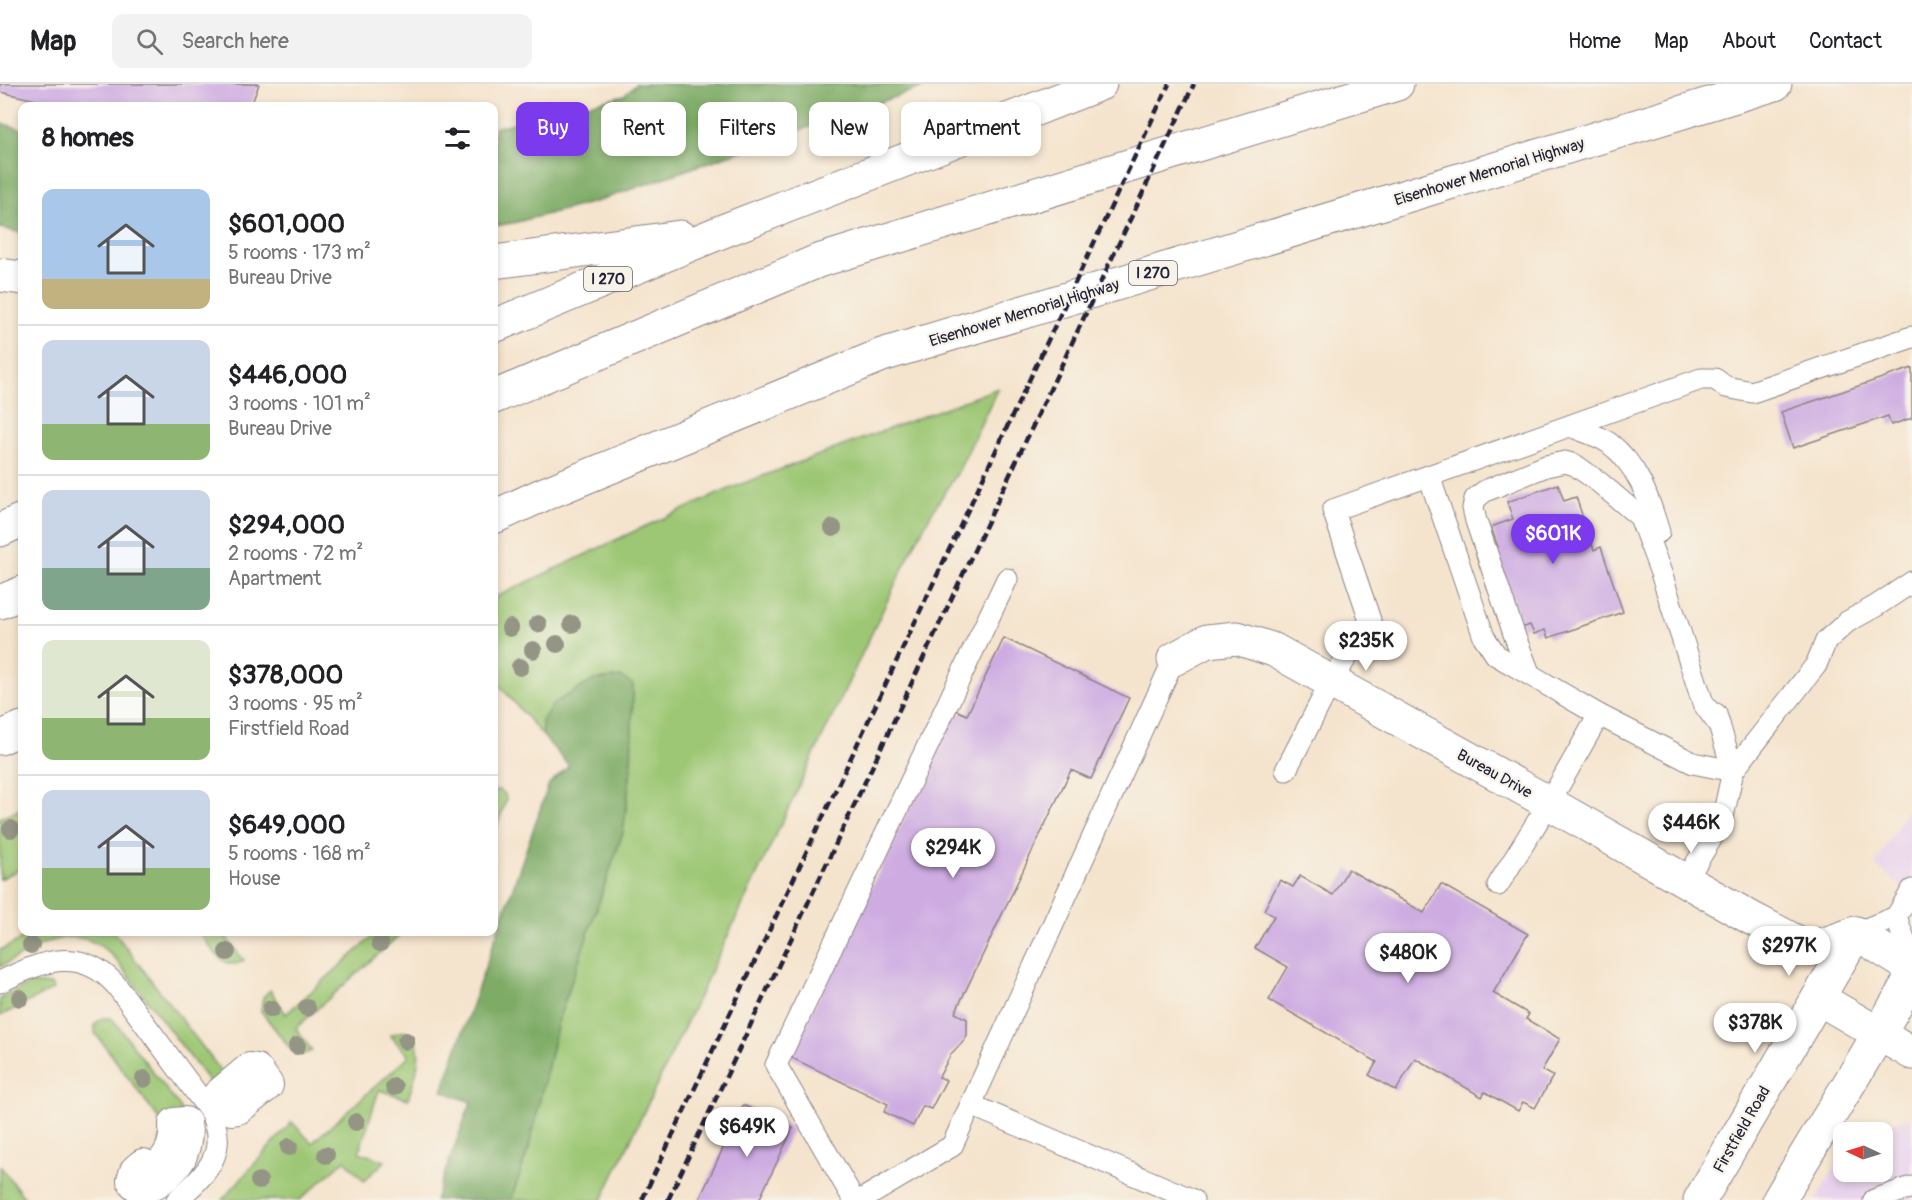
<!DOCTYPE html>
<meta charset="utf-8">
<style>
:root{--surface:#fff;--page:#f2f2f2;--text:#202124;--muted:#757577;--line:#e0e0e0;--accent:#7c3aed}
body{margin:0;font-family:Pangolin,sans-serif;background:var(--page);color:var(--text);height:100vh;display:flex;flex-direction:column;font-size:22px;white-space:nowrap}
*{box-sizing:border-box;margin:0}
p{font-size:20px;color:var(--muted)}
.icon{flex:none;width:33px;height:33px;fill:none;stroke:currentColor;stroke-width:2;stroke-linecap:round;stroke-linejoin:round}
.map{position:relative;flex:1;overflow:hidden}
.details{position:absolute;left:18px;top:18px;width:480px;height:834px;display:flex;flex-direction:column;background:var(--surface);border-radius:12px;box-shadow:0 3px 9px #0003}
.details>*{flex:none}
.guide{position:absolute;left:516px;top:18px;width:570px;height:54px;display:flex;gap:12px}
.needle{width:39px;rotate:274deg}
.buttons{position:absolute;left:1833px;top:1038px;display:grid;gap:12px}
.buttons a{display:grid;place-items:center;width:60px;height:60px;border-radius:12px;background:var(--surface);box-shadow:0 3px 9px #0003;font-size:30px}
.price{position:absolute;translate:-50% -51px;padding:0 14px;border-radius:21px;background:#fff;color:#222;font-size:20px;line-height:39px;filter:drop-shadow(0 2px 3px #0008)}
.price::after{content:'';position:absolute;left:50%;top:36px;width:18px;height:14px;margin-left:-9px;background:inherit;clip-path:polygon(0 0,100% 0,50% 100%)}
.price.selected{background:var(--accent);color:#fff}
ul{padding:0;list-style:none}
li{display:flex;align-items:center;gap:18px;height:150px;padding:0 24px}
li+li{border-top:2px solid var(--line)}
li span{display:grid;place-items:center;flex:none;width:168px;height:120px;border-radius:12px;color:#555}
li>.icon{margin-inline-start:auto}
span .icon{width:72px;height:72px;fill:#fffc;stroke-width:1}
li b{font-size:26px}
h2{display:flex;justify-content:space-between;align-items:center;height:72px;padding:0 24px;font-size:26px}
.pill{padding:0 21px;border-radius:12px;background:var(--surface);box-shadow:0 3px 9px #0003;font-size:21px;line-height:54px}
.pill.selected{background:var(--accent);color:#fff}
header{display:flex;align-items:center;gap:36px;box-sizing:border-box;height:84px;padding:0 30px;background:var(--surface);border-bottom:2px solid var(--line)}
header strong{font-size:28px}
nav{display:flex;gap:33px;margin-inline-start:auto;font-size:21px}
.search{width:420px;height:54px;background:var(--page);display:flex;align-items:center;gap:15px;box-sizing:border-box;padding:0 21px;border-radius:12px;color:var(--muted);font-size:22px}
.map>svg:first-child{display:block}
.built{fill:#e9d2ee}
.green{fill:#9dc774;stroke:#607458;stroke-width:1.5}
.forest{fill:#7eac66;stroke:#506750;stroke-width:1.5}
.building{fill:#ceace2}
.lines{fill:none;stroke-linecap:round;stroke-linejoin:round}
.service-casing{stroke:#8c8384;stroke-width:23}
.pedestrian-casing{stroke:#8c8384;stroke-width:34}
.minor-casing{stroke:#8c8384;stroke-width:35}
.tertiary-casing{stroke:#8c8384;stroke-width:35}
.motorway-casing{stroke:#8c8384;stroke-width:35}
.service{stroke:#fff;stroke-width:21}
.pedestrian{stroke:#fff;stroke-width:32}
.minor{stroke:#fff;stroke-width:33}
.tertiary{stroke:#fff;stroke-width:33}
.motorway{stroke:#fff;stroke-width:33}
.rail{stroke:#22223b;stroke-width:4.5;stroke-dasharray:9 4.5;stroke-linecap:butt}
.tree{fill:#959586}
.labels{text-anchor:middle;stroke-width:4.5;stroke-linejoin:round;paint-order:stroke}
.shield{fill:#f7f3e8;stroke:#62616f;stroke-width:1.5}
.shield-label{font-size:15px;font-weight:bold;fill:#22223b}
.street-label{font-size:16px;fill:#22223b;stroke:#f7f3e8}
</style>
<header>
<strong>Map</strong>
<div class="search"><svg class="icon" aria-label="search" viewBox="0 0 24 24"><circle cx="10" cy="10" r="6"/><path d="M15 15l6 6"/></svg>Search here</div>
<nav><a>Home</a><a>Map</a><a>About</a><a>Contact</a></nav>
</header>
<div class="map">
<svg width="1912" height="1116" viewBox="0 0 1912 1116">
<rect width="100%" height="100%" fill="#f7f3e8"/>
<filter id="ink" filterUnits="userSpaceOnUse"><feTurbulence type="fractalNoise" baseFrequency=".0167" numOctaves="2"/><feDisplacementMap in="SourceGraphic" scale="12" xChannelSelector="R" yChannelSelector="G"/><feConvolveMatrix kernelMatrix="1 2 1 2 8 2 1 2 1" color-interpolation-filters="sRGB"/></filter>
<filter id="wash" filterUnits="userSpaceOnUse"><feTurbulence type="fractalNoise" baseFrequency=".008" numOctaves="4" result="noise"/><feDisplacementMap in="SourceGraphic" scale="24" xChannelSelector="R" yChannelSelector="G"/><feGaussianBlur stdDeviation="1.35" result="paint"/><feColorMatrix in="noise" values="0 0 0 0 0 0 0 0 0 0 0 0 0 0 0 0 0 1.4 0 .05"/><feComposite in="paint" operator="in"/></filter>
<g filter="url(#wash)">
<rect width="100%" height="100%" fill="#f5e4cd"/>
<!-- built -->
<g class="built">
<path d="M1912,717V811L1875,781Z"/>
<path d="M1912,1034V1116H1816L1843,1068L1844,1088H1882V1048H1855Z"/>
</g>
<!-- green -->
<g class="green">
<path d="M998,304L958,388L932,428L911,467L602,1116H511L529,1063L559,934L623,748L631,685L633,602L542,637L543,652L494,595V514L637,446L736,402Z"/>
<path d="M499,706L505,710L506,716L494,751V707Z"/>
<path d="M22,724V784L0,795V734Z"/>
<path d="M36,848H114L232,1001L219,1011L118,878C78,832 43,860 0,883V866Z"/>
<path d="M199,848H233L226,854L244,876C224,891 210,861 199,848Z"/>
<path d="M378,848H403L296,944L312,967L302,971L292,967L261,927L263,913L270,906L286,930Z"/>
<path d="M30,899L51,901L54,905L0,932V915Z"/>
<path d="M102,934H111L115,938L179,1022L182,1030L160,1063L161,1039L159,1035L95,949V940Z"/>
<path d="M403,947C431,956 414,996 408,1015L379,1006L359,1068L385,1077L364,1097L345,1076L300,1116H222L292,1038L312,1059L409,972L390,951Z"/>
<path d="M0,1082L26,1116H0Z"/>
</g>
<!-- forest -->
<g class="forest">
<path d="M636,0H932L595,118L513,139L494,142V44L624,11Z"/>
<path d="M0,39L22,45V149L0,144Z"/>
<path d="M621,593L633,601L631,685L623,748L559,934L529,1063L511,1116H435L471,1018L442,1007L549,700L569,682L543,652L542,637L554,619L594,596Z"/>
</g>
<g id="blocks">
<!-- building -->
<g class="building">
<path d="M0,0H259L251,22H63L0,8Z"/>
<path d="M1912,284V334L1891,341L1888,332L1793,364L1781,328Z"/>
<path d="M1558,400L1564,417L1576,413L1594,466L1601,463L1623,528L1548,554L1545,546L1534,550L1530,541L1522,544L1494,465L1498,463L1491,443L1513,435L1507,418Z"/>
<path d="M1004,554L1129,614L1091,695L1071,686L955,929L967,935V951L964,957L951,970L939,993L946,996L931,1025L923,1022L913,1042L884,1028L888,1020L790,973L956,626L967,631Z"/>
<path d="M1348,785L1424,829L1441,800L1528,850L1493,909L1529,930L1526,935L1560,955L1542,986L1553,992L1535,1024L1523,1018L1518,1027L1485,1008L1482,1013L1415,974L1396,1007L1369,991L1377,978L1269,916L1288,883L1255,864L1274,832L1264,826L1280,796L1293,803L1300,792L1333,811Z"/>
<path d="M743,1021L793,1044L759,1116H699Z"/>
</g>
</g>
</g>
<g filter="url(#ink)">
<use href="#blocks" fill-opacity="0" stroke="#8c8384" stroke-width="1.5"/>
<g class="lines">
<defs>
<g id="service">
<path d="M1570,342C1582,347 1598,351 1609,359C1638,381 1649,415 1659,448"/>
<path d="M1429,392L1484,553L1496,571L1599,631"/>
<path d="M1530,591L1515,553L1476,437L1473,424L1475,415L1485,407L1546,382L1565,378L1575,381L1600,399L1640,433L1661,489L1703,619L1719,641"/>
<path d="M1716,630L1733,687"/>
<path d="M1286,686L1331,598L1370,536L1333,426L1701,295H1715L1726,303L1752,308L1912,253"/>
<path d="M1733,687L1816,581L1826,557L1847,538L1876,522L1912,498"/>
<path d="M1498,801L1549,719L1599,631L1693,679L1733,687L1722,737L1686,796"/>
<path d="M1896,833L1912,876"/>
<path d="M1856,849L1896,833L1912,806"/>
<path d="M0,898C42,877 80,861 116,901L209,1026C231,1068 206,1090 177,1116"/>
<path d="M971,1021L1193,1116"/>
<path d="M854,1116L776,981L1007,495"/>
<path d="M861,1116L952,1062L1174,575"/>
<path d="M1874,1116L1912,1103"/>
</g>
<g id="pedestrian">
<path d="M250,985L256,986L267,1001L238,1024L232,1025L219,1011Z"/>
<path d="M185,1039C187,1049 185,1061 181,1071C176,1085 142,1116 133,1096L136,1087L143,1081L152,1090C168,1075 177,1063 175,1040Z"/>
</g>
<path id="minor" d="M1174,575L1207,557L1237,554L1274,566L1549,719L1751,834L1810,865L1856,849"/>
<g id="tertiary">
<path d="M1818,914L1912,969"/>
<path d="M1700,1116L1856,849L1912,884"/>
<path d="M1779,1116C1823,1041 1870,968 1912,892"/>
</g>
<g id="motorway">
<path d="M494,178L680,153"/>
<path d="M0,191L22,194"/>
<path d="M494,242L723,147L1100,0"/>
<path d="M494,313L818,177L1397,0"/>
<path d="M494,433L542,411L882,271L1775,0"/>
<path d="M0,446L22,436"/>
<path d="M0,518L22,509"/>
<path d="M0,654L22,644"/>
</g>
</defs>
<!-- service casing -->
<use href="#service" class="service-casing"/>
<!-- pedestrian casing -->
<use href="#pedestrian" class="pedestrian-casing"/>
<!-- minor casing -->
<use href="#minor" class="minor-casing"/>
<!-- tertiary casing -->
<use href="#tertiary" class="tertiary-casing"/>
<!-- motorway casing -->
<use href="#motorway" class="motorway-casing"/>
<!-- service -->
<use href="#service" class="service"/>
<!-- pedestrian -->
<use href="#pedestrian" class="pedestrian"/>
<!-- minor -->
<use href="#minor" class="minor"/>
<!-- tertiary -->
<use href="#tertiary" class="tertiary"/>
<!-- motorway -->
<use href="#motorway" class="motorway"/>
<!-- rail -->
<g class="rail">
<path d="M642,1116L1169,0"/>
<path d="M668,1116L1194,0"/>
</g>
</g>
<!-- trees -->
<g class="tree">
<circle cx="833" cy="444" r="9"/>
<circle cx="538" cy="540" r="9"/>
<circle cx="572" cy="540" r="9"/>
<circle cx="510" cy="544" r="9"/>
<circle cx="557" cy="560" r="9"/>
<circle cx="533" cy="566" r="9"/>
<circle cx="520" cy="583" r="9"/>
<circle cx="11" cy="745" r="9"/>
<circle cx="380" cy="859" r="9"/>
<circle cx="31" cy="861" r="9"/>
<circle cx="227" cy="868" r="9"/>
<circle cx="20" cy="914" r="9"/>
<circle cx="307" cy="924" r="9"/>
<circle cx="271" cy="925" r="9"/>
<circle cx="406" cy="957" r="9"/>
<circle cx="297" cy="962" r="9"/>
<circle cx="144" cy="995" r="9"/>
<circle cx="394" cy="1003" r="9"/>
<circle cx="356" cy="1038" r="9"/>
<circle cx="289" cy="1063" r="9"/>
<circle cx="326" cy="1071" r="9"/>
<circle cx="259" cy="1097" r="9"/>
</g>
</g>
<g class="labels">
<!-- shield labels -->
<g class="shield">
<rect x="1129" y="177" width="48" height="24" rx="4.5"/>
<rect x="584" y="183" width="48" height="24" rx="4.5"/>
</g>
<g class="shield-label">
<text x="1153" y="194">I 270</text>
<text x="608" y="200">I 270</text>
</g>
<!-- street labels -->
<g class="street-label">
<text transform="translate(1489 87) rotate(-17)" y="6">Eisenhower Memorial Highway</text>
<text transform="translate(1024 228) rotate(-17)" y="6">Eisenhower Memorial Highway</text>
<text transform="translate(1495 689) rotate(29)" y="6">Bureau Drive</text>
<text transform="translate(1741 1045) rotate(-60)" y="6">Firstfield Road</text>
</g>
</g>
</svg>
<div class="buttons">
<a><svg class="needle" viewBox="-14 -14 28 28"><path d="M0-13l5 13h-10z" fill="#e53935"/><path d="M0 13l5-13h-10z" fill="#757577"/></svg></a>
</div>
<b class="price selected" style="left:1553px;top:481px">$601K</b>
<b class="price" style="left:1366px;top:588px">$235K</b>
<b class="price" style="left:1691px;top:770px">$446K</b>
<b class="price" style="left:953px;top:795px">$294K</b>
<b class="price" style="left:1789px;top:893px">$297K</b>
<b class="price" style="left:1408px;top:900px">$480K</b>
<b class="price" style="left:1755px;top:970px">$378K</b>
<b class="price" style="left:747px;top:1074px">$649K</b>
<div class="guide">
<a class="pill selected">Buy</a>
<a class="pill">Rent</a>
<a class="pill">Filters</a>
<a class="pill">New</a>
<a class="pill">Apartment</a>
</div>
<section class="details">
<h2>8 homes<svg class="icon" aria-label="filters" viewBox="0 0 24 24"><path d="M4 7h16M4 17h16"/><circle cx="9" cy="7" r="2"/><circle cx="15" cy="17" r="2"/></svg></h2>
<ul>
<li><span style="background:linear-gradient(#a9c7e8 75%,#c2b280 0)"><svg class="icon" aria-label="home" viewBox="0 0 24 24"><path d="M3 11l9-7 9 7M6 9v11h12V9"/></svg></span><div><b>$601,000</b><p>5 rooms · 173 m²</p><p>Bureau Drive</p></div></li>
<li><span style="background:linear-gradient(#c9d6e8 70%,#8fb573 0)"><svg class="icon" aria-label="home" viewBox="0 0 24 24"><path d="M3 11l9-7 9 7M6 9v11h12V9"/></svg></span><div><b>$446,000</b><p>3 rooms · 101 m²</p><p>Bureau Drive</p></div></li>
<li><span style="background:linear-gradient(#c9d6e8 65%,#7fa58c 0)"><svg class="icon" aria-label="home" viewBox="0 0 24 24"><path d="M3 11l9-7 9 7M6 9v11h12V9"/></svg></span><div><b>$294,000</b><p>2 rooms · 72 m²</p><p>Apartment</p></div></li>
<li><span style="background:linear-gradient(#dfe7d0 65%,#8fb573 0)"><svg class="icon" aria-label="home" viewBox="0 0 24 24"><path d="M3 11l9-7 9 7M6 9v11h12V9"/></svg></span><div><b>$378,000</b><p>3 rooms · 95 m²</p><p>Firstfield Road</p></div></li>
<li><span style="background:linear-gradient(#c9d6e8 65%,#8fb573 0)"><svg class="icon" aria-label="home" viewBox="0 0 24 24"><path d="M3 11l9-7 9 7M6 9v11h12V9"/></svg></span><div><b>$649,000</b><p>5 rooms · 168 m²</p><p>House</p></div></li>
</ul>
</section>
</div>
